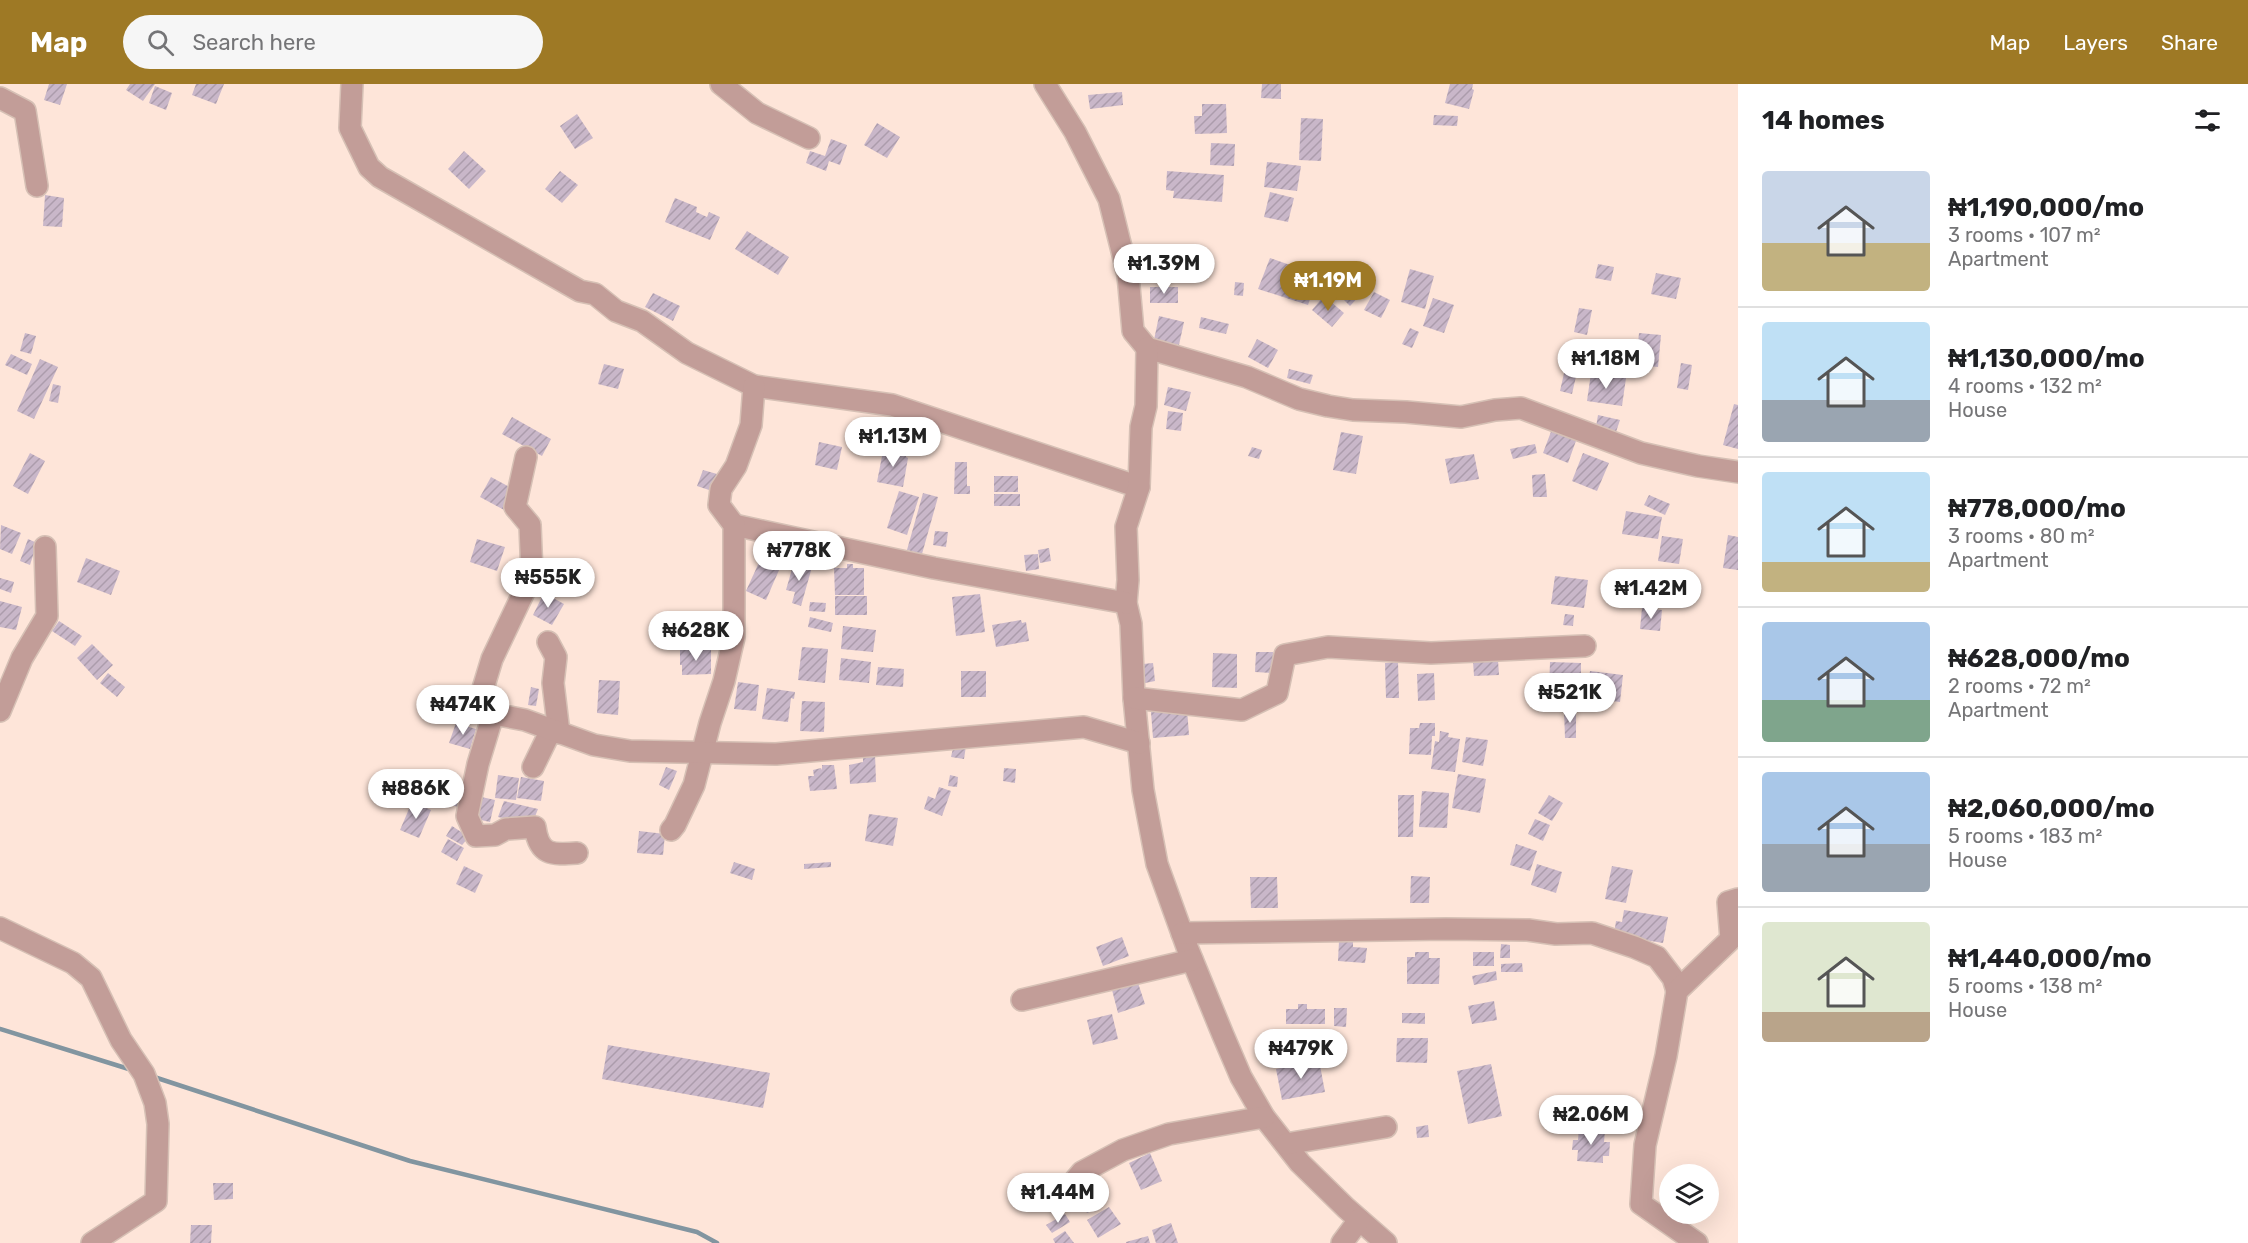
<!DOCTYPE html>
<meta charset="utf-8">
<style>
:root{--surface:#fff;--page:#f6f6f6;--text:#202124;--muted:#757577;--line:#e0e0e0;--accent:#9e7925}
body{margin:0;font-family:Rubik,sans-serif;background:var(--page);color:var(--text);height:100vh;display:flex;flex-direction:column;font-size:22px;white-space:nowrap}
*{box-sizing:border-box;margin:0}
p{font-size:20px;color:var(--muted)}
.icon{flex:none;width:33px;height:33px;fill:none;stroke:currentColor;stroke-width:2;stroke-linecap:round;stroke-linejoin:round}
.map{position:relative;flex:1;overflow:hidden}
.details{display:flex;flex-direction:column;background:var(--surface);width:510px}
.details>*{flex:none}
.controls{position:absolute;left:1659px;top:1080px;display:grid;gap:12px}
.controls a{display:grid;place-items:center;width:60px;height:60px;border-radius:50%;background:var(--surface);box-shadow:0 6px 24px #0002;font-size:30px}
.price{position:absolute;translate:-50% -51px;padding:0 14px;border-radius:21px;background:#fff;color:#222;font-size:20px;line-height:39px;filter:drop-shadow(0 2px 3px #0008)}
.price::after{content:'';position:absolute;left:50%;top:36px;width:18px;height:14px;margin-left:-9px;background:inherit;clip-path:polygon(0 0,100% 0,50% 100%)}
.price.current{background:var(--accent);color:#fff}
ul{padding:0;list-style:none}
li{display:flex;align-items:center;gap:18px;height:150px;padding:0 24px}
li+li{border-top:2px solid var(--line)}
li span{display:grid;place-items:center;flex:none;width:168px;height:120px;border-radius:6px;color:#555}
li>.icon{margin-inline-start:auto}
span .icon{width:72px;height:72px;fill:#fffc;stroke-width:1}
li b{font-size:26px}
h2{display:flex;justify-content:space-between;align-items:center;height:72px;padding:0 24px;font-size:26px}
header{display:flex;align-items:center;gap:36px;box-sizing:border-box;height:84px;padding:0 30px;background:var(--accent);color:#fff}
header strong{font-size:28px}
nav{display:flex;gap:33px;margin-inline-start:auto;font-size:21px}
.search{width:420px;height:54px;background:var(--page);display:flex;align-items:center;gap:15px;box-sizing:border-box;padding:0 21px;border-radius:33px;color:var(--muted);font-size:22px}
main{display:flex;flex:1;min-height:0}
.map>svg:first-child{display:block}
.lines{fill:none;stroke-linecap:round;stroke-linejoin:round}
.stream{stroke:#8295a0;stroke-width:4.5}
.building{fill:url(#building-hatch)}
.minor-casing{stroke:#d6c0b5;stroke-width:24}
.minor{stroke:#c29d98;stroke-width:21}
</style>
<header>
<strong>Map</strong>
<div class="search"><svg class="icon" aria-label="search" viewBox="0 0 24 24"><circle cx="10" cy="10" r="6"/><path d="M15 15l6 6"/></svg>Search here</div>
<nav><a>Map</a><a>Layers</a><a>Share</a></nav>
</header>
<main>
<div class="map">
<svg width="1738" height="1159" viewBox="0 0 1738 1159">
<defs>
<pattern id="building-hatch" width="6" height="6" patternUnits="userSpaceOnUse" patternTransform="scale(1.5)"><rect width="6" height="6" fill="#c9b7c9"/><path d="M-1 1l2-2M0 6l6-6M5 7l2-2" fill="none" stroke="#ac9cac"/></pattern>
</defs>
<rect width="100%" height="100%" fill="#fee5d9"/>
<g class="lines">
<!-- stream -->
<g class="stream">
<path d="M0,945L132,986"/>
<path d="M151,992L410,1077L697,1148L717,1159"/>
</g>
</g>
<!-- building -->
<g class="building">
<path d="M49,0H67L60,21L44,16Z"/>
<path d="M130,0H155L143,17L126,6Z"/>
<path d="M196,0H224L216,20L192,11Z"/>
<path d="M1262,0H1281V15L1261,14Z"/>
<path d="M1450,0H1473L1472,5L1474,6L1469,25L1445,19Z"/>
<path d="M155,2L172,9L166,26L149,19Z"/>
<path d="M1122,8L1123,21L1090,25L1088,11Z"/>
<path d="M1202,20H1226L1227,49L1195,50L1194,32H1202Z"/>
<path d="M577,30L593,54L575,65L560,42Z"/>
<path d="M1434,31L1458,32L1457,42L1433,41Z"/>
<path d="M1301,34L1323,35L1321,77L1299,76Z"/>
<path d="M877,39L900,53L887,74L864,61Z"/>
<path d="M831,55L847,61L840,81L829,77L826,87L806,79L810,67L825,72Z"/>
<path d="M1211,59L1235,60L1234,82L1210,81Z"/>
<path d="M464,67L486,87L469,105L448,85Z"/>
<path d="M1267,78L1301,82L1297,107L1264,103Z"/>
<path d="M560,87L578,101L562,119L545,105Z"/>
<path d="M1167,87L1224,91L1222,118L1173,114L1174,107L1166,106Z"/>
<path d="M1270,108L1294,114L1288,138L1264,133Z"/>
<path d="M45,111L64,114L62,143L43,142Z"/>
<path d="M675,114L697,123L696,128L707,133L709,128L720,133L710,156L665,138Z"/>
<path d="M747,147L789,173L778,191L735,165Z"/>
<path d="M1270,174L1290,181L1288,184L1317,194L1308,221L1258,205Z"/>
<path d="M1598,180L1614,183L1611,197L1595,194Z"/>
<path d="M1410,185L1434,192L1425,225L1401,218Z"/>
<path d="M1656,189L1681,194L1676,215L1651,210Z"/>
<path d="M1235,198L1244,199L1243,212L1234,211Z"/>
<path d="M1352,198L1363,208L1350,222L1339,211Z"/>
<rect x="1150" y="203" width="28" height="16"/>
<path d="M1374,208L1390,216L1381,234L1364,226Z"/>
<path d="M653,209L680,222L673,237L645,223Z"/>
<path d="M1324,212L1344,229L1332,243L1312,226Z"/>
<path d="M1433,214L1454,221L1444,249L1423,242Z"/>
<path d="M1579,224L1592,226L1587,251L1574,248Z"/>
<path d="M1159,232L1184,238L1179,261L1154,256Z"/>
<path d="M1201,233L1229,240L1226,250L1199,244Z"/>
<path d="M1410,244L1419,248L1412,264L1402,260Z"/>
<path d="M25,249L36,252L31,270L20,267Z"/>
<path d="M1639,249L1661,251L1658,283L1636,281Z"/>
<path d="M1257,255L1278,266L1268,284L1248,273Z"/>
<path d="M11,270L32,280L27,291L5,281Z"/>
<path d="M40,275L58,283L34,335L17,327Z"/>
<path d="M1681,279L1692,281L1688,306L1677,304Z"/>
<path d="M604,280L624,285L618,305L598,300Z"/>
<path d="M1289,285L1313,291L1310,300L1287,294Z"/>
<path d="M1565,285L1577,288L1572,310L1560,307Z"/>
<path d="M1591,289L1626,294L1622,322L1587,317Z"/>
<path d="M53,300L61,302L58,319L49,317Z"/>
<path d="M1168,303L1191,308L1186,327L1164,321Z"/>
<path d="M1734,320L1738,321V365L1723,361Z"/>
<path d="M1168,327L1183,329L1181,347L1166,345Z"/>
<path d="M1598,331L1620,336L1616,348L1596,343Z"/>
<path d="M512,333L551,355L542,372L502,350Z"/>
<path d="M1552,345L1577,354L1568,379L1543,369Z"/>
<path d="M1341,348L1363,352L1356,390L1333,386Z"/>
<path d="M819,358L842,363L837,386L815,381Z"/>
<path d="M1535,360L1537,369L1513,375L1510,365Z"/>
<path d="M1252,363L1262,366L1259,375L1248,372Z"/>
<path d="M896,364L907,366L906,373L908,374L903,403L877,398L883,367L895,369Z"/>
<path d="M30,369L45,377L28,410L13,402Z"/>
<path d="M1583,369L1609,379L1597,407L1572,397Z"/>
<path d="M1474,370L1479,395L1450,400L1445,375Z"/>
<path d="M955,378H967V402H970V410H954Z"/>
<path d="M703,386L717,390L712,407L697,402Z"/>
<path d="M1545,390L1547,413H1533L1532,391Z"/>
<rect x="994" y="392" width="24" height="16"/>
<path d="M491,393L517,407L506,427L480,413Z"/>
<path d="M899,407L919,413L907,451L887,444Z"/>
<path d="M923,409L938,413L922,470L907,466Z"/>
<rect x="994" y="410" width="26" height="12"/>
<path d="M1649,411L1670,420L1665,431L1644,421Z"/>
<path d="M1626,427L1662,433L1658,455L1622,450Z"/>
<path d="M1,441L21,449L12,470L0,465Z"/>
<path d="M935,447L948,448L946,463L933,461Z"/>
<path d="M1728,451L1738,453V486L1723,484Z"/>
<path d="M1662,452L1683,455L1679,480L1658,477Z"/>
<path d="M28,455L37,459L30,481L20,477Z"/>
<path d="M477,455L505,463L497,487L470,478Z"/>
<path d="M767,461L786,470L766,516L746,507Z"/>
<path d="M1049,464L1051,477L1040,479L1038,466Z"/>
<path d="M1038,470L1039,485L1026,487L1024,471Z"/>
<path d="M86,474L120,487L111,511L77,498Z"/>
<path d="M794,478L812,483L801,522L792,519L795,508L786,506Z"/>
<path d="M847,480H853V484H864V511H835L834,484H847Z"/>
<path d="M1634,491L1660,493L1659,511L1633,508Z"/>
<path d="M1555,492L1588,496L1584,524L1551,520Z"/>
<path d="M0,494L14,498L11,509L0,505Z"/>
<path d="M544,509L564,520L552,541L533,531Z"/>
<path d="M980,510L985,548L956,552L952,513Z"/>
<rect x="835" y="512" width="32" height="19"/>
<path d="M0,517L22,523L16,546L0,543Z"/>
<path d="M810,518L826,519L825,528L809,527Z"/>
<path d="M1642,524L1662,526L1660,547L1640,545Z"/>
<path d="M1565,530L1574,531L1573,542L1563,541Z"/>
<path d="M810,533L833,539L831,548L808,543Z"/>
<path d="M1021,536L1022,539L1026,538L1029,557L996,563L992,541Z"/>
<path d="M59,537L82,552L75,562L52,547Z"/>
<path d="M843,542L876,546L873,568L841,565Z"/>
<path d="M92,560L113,581L97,596L77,574Z"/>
<path d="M802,563L828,565L825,599L798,596Z"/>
<path d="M680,565H711V590L682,591V581H680Z"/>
<path d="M1256,568H1273L1272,589L1255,588Z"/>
<path d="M1213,569L1237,570V604L1212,603Z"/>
<path d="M841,574L871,578L869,599L839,596Z"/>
<path d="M1498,576L1499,591L1474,592L1473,577Z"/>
<path d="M1398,578L1399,614H1386L1385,579Z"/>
<path d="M1550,578L1581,579V606H1549Z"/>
<path d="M1153,579L1155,597L1145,599L1143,580Z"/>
<path d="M878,583L904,585L903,603L876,601Z"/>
<rect x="961" y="587" width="25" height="26"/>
<path d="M1590,587L1623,591L1620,618L1587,614Z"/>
<path d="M108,589L125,603L117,613L100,599Z"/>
<path d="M1434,589L1435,616L1418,617L1417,590Z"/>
<path d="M599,596L620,597L618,631L597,629Z"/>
<path d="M738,598L759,601L756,627L734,625Z"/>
<path d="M531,603L539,605L536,622L528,621Z"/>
<path d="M767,604L795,608L794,615L791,614L788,638L762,635Z"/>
<path d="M436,617L462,620L460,634L435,631Z"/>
<path d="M802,617L825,618L824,648L800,647Z"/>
<path d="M1187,625L1189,651L1153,654L1151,628Z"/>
<path d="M1564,626H1576V654H1565Z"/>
<path d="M456,639L476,645L470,665L449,659Z"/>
<path d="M1420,639H1435V652H1432L1431,671L1409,670L1410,644H1419Z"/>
<path d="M1440,647L1449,649L1448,653L1460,655L1455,688L1431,685L1435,657L1439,658Z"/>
<path d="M1466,653L1488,656L1483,682L1462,678Z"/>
<path d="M954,660L966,662L964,675L951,673Z"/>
<path d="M871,669H875L876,698L850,700L849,681L863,678V674L871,673Z"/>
<path d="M822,681H834L837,705L810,707L808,692H814L813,686L821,684L822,686Z"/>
<path d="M666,683L677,687L669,706L659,701Z"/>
<path d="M1004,684L1016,685L1015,699L1003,697Z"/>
<path d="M1458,690L1486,695L1480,729L1452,724Z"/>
<path d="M498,691L519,694L516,716L495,714Z"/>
<path d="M950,691L958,693L957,703L948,702Z"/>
<path d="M521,693L544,697L541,717L517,714Z"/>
<path d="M447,702L464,705L460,723L443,720Z"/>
<path d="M939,703L951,707L942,732L924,725L928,712L935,715Z"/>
<path d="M1422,707L1449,709L1447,744L1419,743Z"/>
<path d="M1398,711H1414L1413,753H1398Z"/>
<path d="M1549,711L1563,719L1552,737L1538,729Z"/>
<path d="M477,712L495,716L490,738L472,734Z"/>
<path d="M504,717L538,725L532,740L498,733Z"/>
<path d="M412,718L431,726L419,754L400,746Z"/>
<path d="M869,730L898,734L893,762L865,757Z"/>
<path d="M1535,735L1550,741L1543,757L1528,750Z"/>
<path d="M452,742L469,753L462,761L446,752Z"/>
<path d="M639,747L665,750L663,771L637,769Z"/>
<path d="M448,755L464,764L457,777L441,768Z"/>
<path d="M1516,760L1537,767L1530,787L1510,781Z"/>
<path d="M734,778L755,785L752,796L730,789Z"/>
<path d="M831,778V783L804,785V780Z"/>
<path d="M1537,780L1562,788L1556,809L1531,801Z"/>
<path d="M464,782L483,791L475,809L456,800Z"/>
<path d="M1612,782L1633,786L1626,819L1605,815Z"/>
<path d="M1411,792L1430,793L1429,819H1410Z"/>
<path d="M1250,793H1277L1278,824H1251Z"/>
<path d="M1624,826L1668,833L1663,859L1614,851L1616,837L1622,838Z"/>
<path d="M1122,853L1129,872L1103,882L1096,863Z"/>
<path d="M1339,857L1353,858V863L1367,864L1365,879L1338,877Z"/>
<path d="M1501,860L1510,861V874H1500Z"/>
<path d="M1415,868H1429V874H1440L1439,900H1407V873H1415Z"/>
<rect x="1473" y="868" width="21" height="14"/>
<path d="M1522,879L1523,888H1501V880Z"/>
<path d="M1496,887L1497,896L1474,901L1472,892Z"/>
<path d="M1138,899L1145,920L1118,929L1112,906Z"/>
<path d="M1494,917L1497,936L1472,940L1468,922Z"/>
<path d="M1298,920H1307V925H1325V940H1286V925H1298Z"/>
<path d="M1334,924H1347L1346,943L1334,942Z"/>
<path d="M1402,929H1425V940L1402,939Z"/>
<path d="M1112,930L1118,955L1093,961L1087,936Z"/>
<path d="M1397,954H1428L1427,979L1396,978Z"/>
<path d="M608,961L770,989L763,1024L602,995Z"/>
<path d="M1319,976L1325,1008L1282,1016L1276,985Z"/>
<path d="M1491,980L1502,1032L1468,1040L1457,987Z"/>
<path d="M1428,1041L1429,1053L1417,1054L1416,1043Z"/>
<path d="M1579,1045L1605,1047L1604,1058H1610L1609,1072H1603V1079L1577,1077L1578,1066H1572L1573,1056H1578Z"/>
<path d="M1150,1069L1162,1097L1141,1106L1129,1079Z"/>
<path d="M1090,1093L1104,1121L1087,1129L1073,1101Z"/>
<path d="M213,1099H233V1115L214,1116Z"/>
<path d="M1109,1123L1121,1140L1098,1154L1087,1136Z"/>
<path d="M1065,1130L1070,1138L1052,1149L1046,1141Z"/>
<path d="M1171,1139L1178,1159H1156L1152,1146Z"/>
<path d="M191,1141H212L211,1159H190Z"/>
<path d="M1065,1147L1074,1159H1055L1053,1155Z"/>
<path d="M1148,1152L1150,1159H1126V1158Z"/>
</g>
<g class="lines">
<defs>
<g id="minor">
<path d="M352,0L350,44L369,83L380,93L580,207L595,210L616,227L642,237L687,269L754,302L892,321L1139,403"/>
<path d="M721,0L757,29L809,54"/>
<path d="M1045,0L1075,48L1109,115L1128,191L1133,247L1147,264L1247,293L1299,315L1328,322L1353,326L1406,328L1461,333L1495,326L1521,324L1641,369L1698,382L1738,388"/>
<path d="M0,14L25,27L37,102"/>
<path d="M1147,264L1146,322L1141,343L1139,403L1126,443L1128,496L1126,519L1131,540L1134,614L1143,706L1157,780L1187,863L1223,951L1241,993L1264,1033L1300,1079L1346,1124L1386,1159"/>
<path d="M734,441L934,484L1126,519"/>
<path d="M548,558L556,573L553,599L559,649"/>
<path d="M1134,614L1242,626L1277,609L1285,571L1328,563L1431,569L1585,562"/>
<path d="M0,627L22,574L47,532L45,463"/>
<path d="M499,631L482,608L492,575L532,491L530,441L515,423L526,373"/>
<path d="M533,683L551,646"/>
<path d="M671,746L675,741L694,701L710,639L724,597L734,553V441L719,421L721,405L736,382L751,341L754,302"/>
<path d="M577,769C551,771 539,771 535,743L506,745L495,751L476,752L467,732L478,680L492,634L499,631L525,636L594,661L630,667L776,670L1084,643L1139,659"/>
<path d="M0,844L73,879L91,894L121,956L144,990L155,1019L158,1040L156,1117L92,1159"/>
<path d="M1182,849L1446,845L1528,846L1556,850L1592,849L1634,863L1657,873L1673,894L1677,907"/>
<path d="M1022,916L1192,876"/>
<path d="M1286,1060L1386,1043"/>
<path d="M1067,1106L1082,1088L1123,1066L1169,1050L1264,1033"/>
<path d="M1342,1159L1359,1136"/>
<path d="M1697,1159L1641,1120L1645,1061L1666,972L1677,907L1731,855L1728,818L1738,815"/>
</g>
</defs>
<!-- minor casing -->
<use href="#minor" class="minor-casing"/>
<!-- minor -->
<use href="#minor" class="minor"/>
</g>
</svg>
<div class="controls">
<a><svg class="icon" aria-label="layers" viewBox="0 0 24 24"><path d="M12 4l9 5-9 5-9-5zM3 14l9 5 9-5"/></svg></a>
</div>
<b class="price" style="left:1164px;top:211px">₦1.39M</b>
<b class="price current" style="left:1328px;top:228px">₦1.19M</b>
<b class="price" style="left:1606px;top:306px">₦1.18M</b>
<b class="price" style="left:893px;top:384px">₦1.13M</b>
<b class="price" style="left:799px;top:498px">₦778K</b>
<b class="price" style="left:548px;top:525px">₦555K</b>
<b class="price" style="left:1651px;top:536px">₦1.42M</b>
<b class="price" style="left:696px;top:578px">₦628K</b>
<b class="price" style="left:1570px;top:640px">₦521K</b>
<b class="price" style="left:463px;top:652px">₦474K</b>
<b class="price" style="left:416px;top:736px">₦886K</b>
<b class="price" style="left:1301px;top:996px">₦479K</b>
<b class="price" style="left:1591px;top:1062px">₦2.06M</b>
<b class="price" style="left:1058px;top:1140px">₦1.44M</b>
</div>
<section class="details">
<h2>14 homes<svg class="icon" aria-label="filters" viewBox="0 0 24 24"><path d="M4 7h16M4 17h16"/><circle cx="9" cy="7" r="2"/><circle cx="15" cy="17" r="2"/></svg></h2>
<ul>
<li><span style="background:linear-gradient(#c9d6e8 60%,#c2b280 0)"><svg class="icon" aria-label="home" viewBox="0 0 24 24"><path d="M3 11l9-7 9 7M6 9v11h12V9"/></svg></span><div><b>₦1,190,000/mo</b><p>3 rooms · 107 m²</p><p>Apartment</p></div></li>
<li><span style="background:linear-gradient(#bfe0f5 65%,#9aa5b1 0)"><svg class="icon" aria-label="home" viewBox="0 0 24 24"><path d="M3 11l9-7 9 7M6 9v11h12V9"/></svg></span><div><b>₦1,130,000/mo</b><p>4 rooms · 132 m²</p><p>House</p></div></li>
<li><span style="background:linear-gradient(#bfe0f5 75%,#c2b280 0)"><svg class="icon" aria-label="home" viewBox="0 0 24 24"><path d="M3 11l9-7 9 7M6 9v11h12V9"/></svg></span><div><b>₦778,000/mo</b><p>3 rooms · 80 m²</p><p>Apartment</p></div></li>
<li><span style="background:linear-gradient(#a9c7e8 65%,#7fa58c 0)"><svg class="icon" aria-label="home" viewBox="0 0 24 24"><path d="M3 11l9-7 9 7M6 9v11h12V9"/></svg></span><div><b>₦628,000/mo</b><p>2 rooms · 72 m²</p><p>Apartment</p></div></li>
<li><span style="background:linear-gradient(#a9c7e8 60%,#9aa5b1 0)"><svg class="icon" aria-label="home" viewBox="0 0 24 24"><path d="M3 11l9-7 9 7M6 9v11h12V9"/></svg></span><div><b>₦2,060,000/mo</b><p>5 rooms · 183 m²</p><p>House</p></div></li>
<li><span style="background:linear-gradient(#dfe7d0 75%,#b9a48a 0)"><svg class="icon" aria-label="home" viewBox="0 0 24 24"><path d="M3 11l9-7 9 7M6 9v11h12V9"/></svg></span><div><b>₦1,440,000/mo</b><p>5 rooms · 138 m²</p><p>House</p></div></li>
</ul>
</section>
</main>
